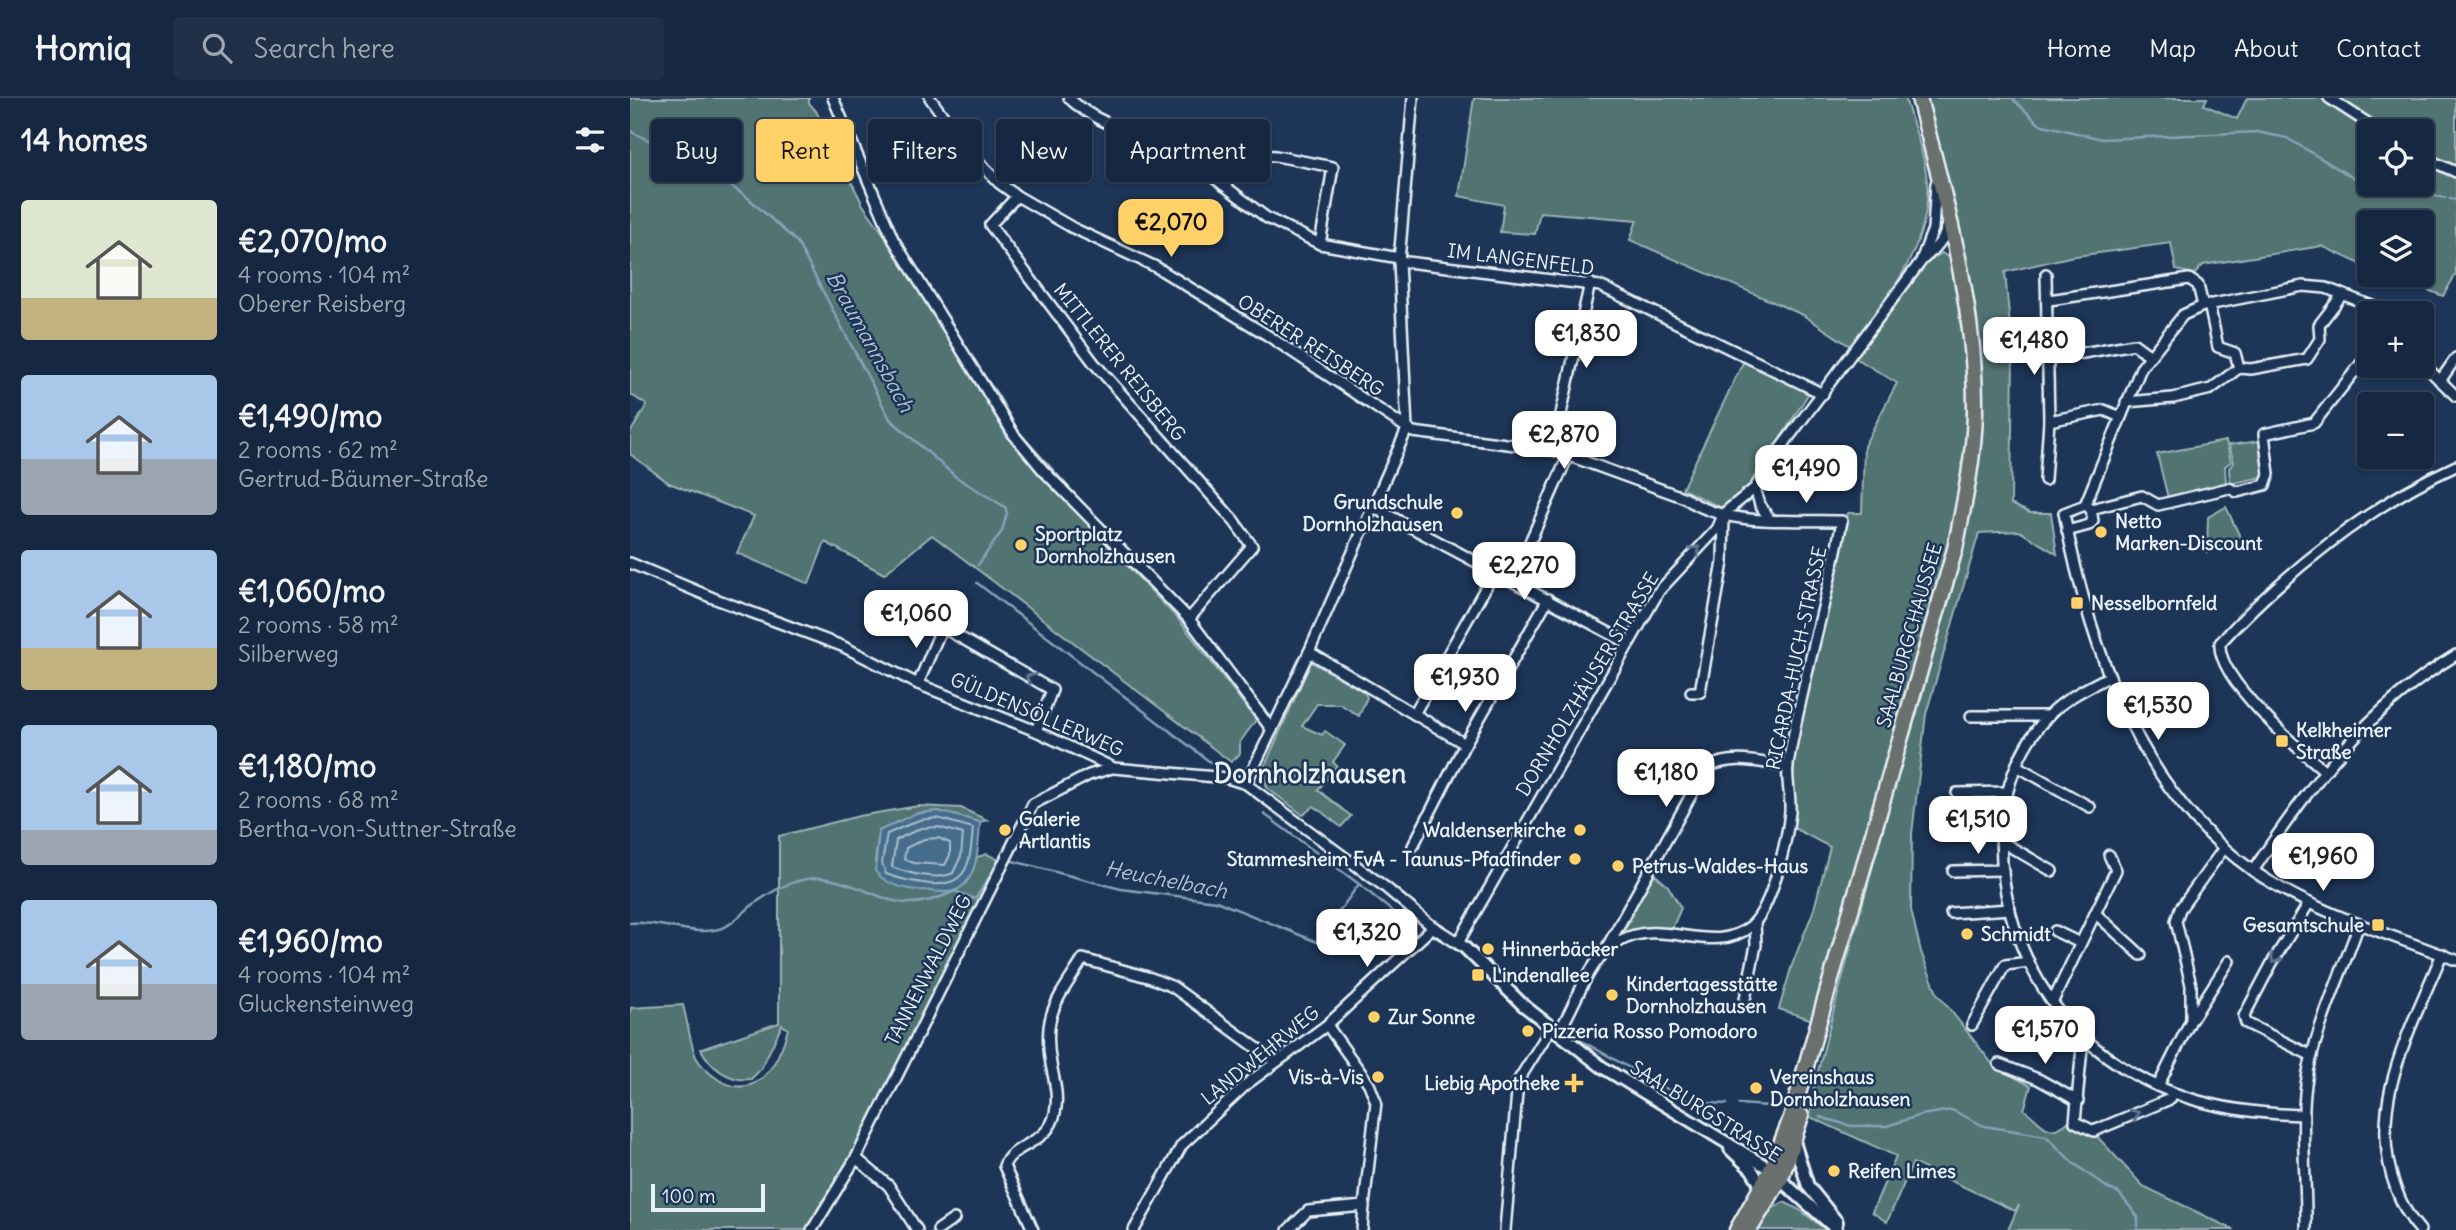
<!DOCTYPE html>
<meta charset="utf-8">
<style>
:root{--surface:#162841;--page:#1f3048;--text:#f1f3f6;--muted:#9ea6b1;--line:#35445a;--accent:#ffd166}
body{margin:0;font-family:Delius,sans-serif;background:var(--page);color:var(--text);height:100vh;display:flex;flex-direction:column;font-size:26px;white-space:nowrap}
*{box-sizing:border-box;margin:0}
p{font-size:23px;color:var(--muted)}
.icon{flex:none;width:38px;height:38px;fill:none;stroke:currentColor;stroke-width:2;stroke-linecap:round;stroke-linejoin:round}
.map{position:relative;flex:1;overflow:hidden}
.details{display:flex;flex-direction:column;background:var(--surface);width:630px}
.details>*{flex:none}
.banner{position:absolute;left:21px;top:21px;width:665px;height:63px;display:flex;gap:14px}
.buttons{position:absolute;left:1727px;top:21px;display:grid;gap:14px}
.buttons a{display:grid;place-items:center;width:77px;height:77px;border-radius:7px;background:var(--surface);box-shadow:0 2px 5px #0004,0 0 0 2px var(--line);font-size:35px}
.scale{position:absolute;left:21px;bottom:18px;width:114px;box-sizing:border-box;padding-left:7px;border:4px solid #e8f1f8;border-top:0;font-size:19px;line-height:24px;white-space:nowrap;color:#e8f1f8;-webkit-text-stroke:5px #1d3557;paint-order:stroke}
.price{position:absolute;translate:-50% -60px;padding:0 16px;border-radius:14px;background:#fff;color:#222;font-size:23px;line-height:46px;filter:drop-shadow(0 2px 4px #0008)}
.price::after{content:'';position:absolute;left:50%;top:42px;width:21px;height:16px;margin-left:-10px;background:inherit;clip-path:polygon(0 0,100% 0,50% 100%)}
.price.on{background:var(--accent);color:#111}
ul{padding:0;list-style:none}
li{display:flex;align-items:center;gap:21px;height:175px;padding:0 21px}
li span{display:grid;place-items:center;flex:none;width:196px;height:140px;border-radius:7px;color:#555}
li>.icon{margin-inline-start:auto}
span .icon{width:84px;height:84px;fill:#fffc;stroke-width:1}
li b{font-size:30px}
h2{display:flex;justify-content:space-between;align-items:center;height:84px;padding:0 21px;font-size:30px}
.chip{padding:0 24px;border-radius:7px;background:var(--surface);box-shadow:0 2px 5px #0004,0 0 0 2px var(--line);font-size:24px;line-height:63px}
.chip.on{background:var(--accent);color:#111}
header{display:flex;align-items:center;gap:42px;box-sizing:border-box;height:98px;padding:0 35px;background:var(--surface);border-bottom:2px solid var(--line)}
header strong{font-size:33px}
nav{display:flex;gap:38px;margin-inline-start:auto;font-size:24px}
.search{width:490px;height:63px;background:var(--page);display:flex;align-items:center;gap:18px;box-sizing:border-box;padding:0 24px;border-radius:7px;color:var(--muted);font-size:26px}
main{display:flex;flex:1;min-height:0}
.map>svg:first-child{display:block}
.green{fill:#517372;stroke:#9cb2b5;stroke-width:2}
.water{fill:#446d8b;stroke:#86a2b7;stroke-width:2}
.lines{fill:none;stroke-linecap:round;stroke-linejoin:round}
.shore{stroke:#a6bccc;stroke-width:2}
.stream{stroke:#86a2b7;stroke-width:2.5}
.minor-casing{stroke:#e8f1f8;stroke-width:14}
.tertiary-casing{stroke:#e8f1f8;stroke-width:16}
.primary-casing{stroke:#e8f1f8;stroke-width:19}
.minor{stroke:#1d3557;stroke-width:9}
.tertiary{stroke:#1d3557;stroke-width:10}
.primary{stroke:#6b706d;stroke-width:14}
.oneway{stroke:#64778f}
.poi-dot{fill:#ffd166;stroke:#1d3557;stroke-width:2.5}
.labels{text-anchor:middle;stroke-width:5;stroke-linejoin:round;paint-order:stroke}
.street-label{font-size:19px;fill:#e8f1f8;stroke:#1d3557}
.poi-label{font-size:19px;font-weight:bold;fill:#e8f1f8;stroke:#1d3557;text-anchor:start}
.water-label{font-size:21px;font-style:italic;fill:#afc3d2;stroke:#1d3557}
.district-label{font-size:26px;font-weight:bold;fill:#e8f1f8;stroke:#1d3557}
</style>
<header>
<strong>Homiq</strong>
<div class="search"><svg class="icon" aria-label="search" viewBox="0 0 24 24"><circle cx="10" cy="10" r="6"/><path d="M15 15l6 6"/></svg>Search here</div>
<nav><a>Home</a><a>Map</a><a>About</a><a>Contact</a></nav>
</header>
<main>
<section class="details">
<h2>14 homes<svg class="icon" aria-label="filters" viewBox="0 0 24 24"><path d="M4 7h16M4 17h16"/><circle cx="9" cy="7" r="2"/><circle cx="15" cy="17" r="2"/></svg></h2>
<ul>
<li><span style="background:linear-gradient(#dfe7d0 70%,#c2b280 0)"><svg class="icon" aria-label="home" viewBox="0 0 24 24"><path d="M3 11l9-7 9 7M6 9v11h12V9"/></svg></span><div><b>€2,070/mo</b><p>4 rooms · 104 m²</p><p>Oberer Reisberg</p></div></li>
<li><span style="background:linear-gradient(#a9c7e8 60%,#9aa5b1 0)"><svg class="icon" aria-label="home" viewBox="0 0 24 24"><path d="M3 11l9-7 9 7M6 9v11h12V9"/></svg></span><div><b>€1,490/mo</b><p>2 rooms · 62 m²</p><p>Gertrud-Bäumer-Straße</p></div></li>
<li><span style="background:linear-gradient(#a9c7e8 70%,#c2b280 0)"><svg class="icon" aria-label="home" viewBox="0 0 24 24"><path d="M3 11l9-7 9 7M6 9v11h12V9"/></svg></span><div><b>€1,060/mo</b><p>2 rooms · 58 m²</p><p>Silberweg</p></div></li>
<li><span style="background:linear-gradient(#a9c7e8 75%,#9aa5b1 0)"><svg class="icon" aria-label="home" viewBox="0 0 24 24"><path d="M3 11l9-7 9 7M6 9v11h12V9"/></svg></span><div><b>€1,180/mo</b><p>2 rooms · 68 m²</p><p>Bertha-von-Suttner-Straße</p></div></li>
<li><span style="background:linear-gradient(#a9c7e8 60%,#9aa5b1 0)"><svg class="icon" aria-label="home" viewBox="0 0 24 24"><path d="M3 11l9-7 9 7M6 9v11h12V9"/></svg></span><div><b>€1,960/mo</b><p>4 rooms · 104 m²</p><p>Gluckensteinweg</p></div></li>
</ul>
</section>
<div class="map">
<svg width="1826" height="1132" viewBox="0 0 1826 1132">
<rect width="100%" height="100%" fill="#1d3557"/>
<filter id="ink" filterUnits="userSpaceOnUse"><feTurbulence type="fractalNoise" baseFrequency=".0143" numOctaves="2"/><feDisplacementMap in="SourceGraphic" scale="14" xChannelSelector="R" yChannelSelector="G"/><feConvolveMatrix kernelMatrix="1 2 1 2 8 2 1 2 1" color-interpolation-filters="sRGB"/></filter>
<g filter="url(#ink)">
<!-- green -->
<g class="green">
<path d="M0,0H179V5L186,13L233,107L368,297L389,334L452,404L449,417L548,521L626,622L610,644V656L601,664L302,437L254,476L195,444L179,486L107,455L124,418L39,385L0,356V335L17,307L0,296Z"/>
<path d="M844,0H1275C1283,27 1295,56 1297,84C1302,147 1256,201 1223,250L1173,217L1000,142L1007,122L910,114L905,136L870,134L874,107L829,98Z"/>
<path d="M1295,0H1577L1574,7L1607,21L1617,0H1694L1744,33H1740V86H1792V63L1826,79V176L1813,198L1758,177H1792V124H1740L1739,170L1692,148L1573,167L1565,176L1546,172L1541,145L1439,159L1375,174L1383,261L1381,406L1400,415H1421L1427,456L1389,433L1349,435L1296,616L1282,736L1281,812L1291,854L1307,895L1364,968L1401,988L1394,1012C1411,1022 1417,1044 1440,1022L1463,1034L1513,1088L1604,1132H1378L1389,1107L1385,1113L1283,1065L1257,1124L1242,1114L1266,1058L1180,1019L1184,989L1205,907L1329,452L1350,311Z"/>
<path d="M1701,0H1826V71L1792,54V33H1757Z"/>
<path d="M1312,155L1324,163C1331,212 1340,262 1339,313C1338,359 1328,405 1319,451L1183,922L1149,911L1162,867L1184,811L1200,749L1160,728L1161,669L1218,415H1232L1234,348L1267,285L1224,259L1295,164Z"/>
<path d="M1117,256L1182,290L1120,389L1094,411L1052,391Z"/>
<path d="M1596,343L1601,364L1595,368L1596,387L1538,400L1527,356Z"/>
<path d="M1629,343L1637,378L1600,386L1599,370L1604,365L1599,347Z"/>
<path d="M1596,409L1611,441L1577,454L1578,419Z"/>
<path d="M681,564L733,593L737,599L729,618L710,606H687L672,628L692,637L695,633L715,647L703,664L707,668L688,692L721,718L711,729L684,708L673,717L637,690L633,672Z"/>
<path d="M288,708L331,710L357,722L350,724L308,713L288,715L249,733L245,764L279,791L325,793L343,772L347,759L357,756L371,763L318,864L220,1065L176,1132H0V910L53,907C57,922 61,948 66,959C71,969 80,976 89,982C129,1005 149,963 158,931L152,927L131,971L121,981C99,984 80,969 71,951L149,925V738L229,718Z"/>
<path d="M1022,774L1038,788L1051,810L1041,833L1024,830L992,838Z"/>
<path d="M1154,1104L1170,1112L1196,1132H1128L1142,1111Z"/>
</g>
<!-- water -->
<path class="water" d="M308,713L350,724C349,745 348,787 323,793C313,796 300,792 290,792C273,791 256,787 245,773L249,733L284,716Z"/>
<g class="lines">
<!-- shore -->
<g class="shore">
<path d="M307,720L343,730C340,762 340,789 300,786C284,784 271,782 256,776L252,765L257,736L289,722Z"/>
<path d="M308,729L333,736L331,758L323,775C307,783 277,775 262,769L266,742L291,730Z"/>
<path d="M308,740L320,745V757L315,767L284,765L274,761L276,750L294,741Z"/>
</g>
<!-- stream -->
<g class="stream">
<path d="M1382,0L1409,26L1472,41L1627,34L1657,40L1722,79L1740,85"/>
<path d="M0,33L57,61"/>
<path d="M222,59L261,145"/>
<path d="M71,68L117,99L167,144L260,321L326,379L375,409L377,415L372,433L348,467"/>
<path d="M1743,86L1815,100"/>
<path d="M1820,101L1826,102"/>
<path d="M349,288L377,339L415,381"/>
<path d="M418,385L490,457"/>
<path d="M347,485L584,667"/>
<path d="M529,497L553,524"/>
<path d="M556,527L577,552"/>
<path d="M634,716L729,786"/>
<path d="M379,762L491,791L586,803L687,844L729,786L769,819"/>
<path d="M0,825C31,822 65,841 95,829C103,825 113,815 120,809C141,793 171,776 198,781C253,791 263,822 325,793L345,801L370,763"/>
<path d="M943,938L1060,1004L1097,1006"/>
<path d="M1108,1006L1155,1009"/>
<path d="M1190,1019L1221,1028H1257L1291,1017L1322,1012L1354,1028L1416,1038L1442,1064L1479,1091L1489,1095L1508,1119V1132"/>
</g>
<defs>
<g id="minor">
<path d="M203,0L263,141L384,337L413,372L559,521L642,632"/>
<path d="M300,0L340,55L369,85L387,98L443,130L526,169L637,237L783,334L923,352L1055,400C1098,430 1162,421 1212,423C1197,504 1172,584 1158,666C1156,682 1161,698 1160,714C1157,742 1142,810 1121,828C1078,863 1024,809 976,853C956,871 943,912 928,935"/>
<path d="M439,0C471,31 506,29 536,59"/>
<path d="M1699,0L1750,33"/>
<path d="M507,37L513,52L518,56L571,70L637,120L690,146L769,160"/>
<path d="M1792,59L1826,74"/>
<path d="M593,87L613,56L646,58L703,69L690,146"/>
<path d="M387,98L360,127L464,265L604,423L622,448L559,521"/>
<path d="M1292,160L1303,131L1306,85"/>
<path d="M769,163L970,188L1193,296"/>
<path d="M1419,202L1559,181L1568,187L1573,208"/>
<path d="M1579,206L1588,249L1605,255L1609,270"/>
<path d="M1419,261L1504,246L1519,257"/>
<path d="M1792,265L1826,298"/>
<path d="M1810,283L1826,260"/>
<path d="M1496,304L1543,300L1581,291L1609,270L1621,271L1677,261L1690,241L1689,227L1712,197"/>
<path d="M1419,323L1474,312L1490,319"/>
<path d="M923,352L960,185"/>
<path d="M1415,382L1419,323L1416,176"/>
<path d="M1125,390L1130,407L1140,422"/>
<path d="M1455,407L1511,270L1553,217L1573,208L1673,188L1696,190L1760,215"/>
<path d="M743,409L998,545"/>
<path d="M1461,411L1512,398L1528,407L1599,390L1607,394L1635,387L1639,376L1634,336L1684,325L1740,254"/>
<path d="M1437,433L1459,427L1463,423L1461,411L1455,407L1434,415C1459,547 1508,692 1622,772C1683,815 1757,835 1826,862"/>
<path d="M0,465L83,500L212,548L288,586L406,633L484,670L597,680L616,686L755,789L803,829L697,927L618,985L552,1047L504,1132"/>
<path d="M883,482L938,358"/>
<path d="M679,554L835,646"/>
<path d="M1480,578C1459,589 1435,600 1418,618C1336,706 1371,865 1454,940C1519,998 1590,1015 1674,1017"/>
<path d="M288,586L312,529L422,592L406,633"/>
<path d="M1061,594H1070L1093,464L1094,417"/>
<path d="M784,616L865,473"/>
<path d="M1341,618H1419"/>
<path d="M1387,668L1460,709"/>
<path d="M1694,672C1666,649 1587,581 1590,545C1653,476 1741,406 1826,368"/>
<path d="M616,686L679,554L777,331L769,163L783,0"/>
<path d="M1327,695L1377,694"/>
<path d="M1372,744L1422,773"/>
<path d="M783,748L835,646L918,501"/>
<path d="M1323,773L1373,772"/>
<path d="M1623,773C1679,688 1737,610 1826,557"/>
<path d="M1679,805L1642,865L1614,918L1616,925L1682,958"/>
<path d="M1321,815L1380,811"/>
<path d="M1465,815L1511,857"/>
<path d="M1425,833L1450,845"/>
<path d="M828,845L1029,493L1087,431L1094,415L1125,390L1144,359L1292,162C1304,152 1316,141 1318,125"/>
<path d="M977,849L1076,670C1102,656 1130,664 1158,669"/>
<path d="M1115,901L1126,847L1125,824"/>
<path d="M1423,903L1486,772L1479,757"/>
<path d="M1562,921L1599,863"/>
<path d="M1342,927L1375,867L1399,864"/>
<path d="M1453,939L1445,1024L1464,1033L1540,1001L1543,995"/>
<path d="M1369,966L1408,981L1448,1003"/>
<path d="M1528,988L1561,922V887L1546,823L1550,811L1594,750"/>
<path d="M226,1060L259,1088L287,1132"/>
<path d="M182,1132L226,1060L403,706L459,677L482,670"/>
<path d="M308,1132L324,1121"/>
<path d="M403,1132L374,1068C382,1045 419,1047 425,1015C429,999 424,982 421,966C412,915 427,903 453,861L521,880L543,889L646,964"/>
<path d="M658,1132L678,1113L734,1108L746,1004L739,986L697,927"/>
<path d="M732,1132L734,1108"/>
<path d="M875,1132L888,983L921,930"/>
<path d="M1676,1132C1677,1084 1670,1034 1676,986C1684,932 1711,878 1729,826"/>
<path d="M1790,1132C1779,1120 1772,1107 1766,1091C1735,1009 1781,931 1812,856"/>
</g>
<g id="tertiary">
<path d="M803,829L834,849L893,907L972,969L1135,1068L1207,1132"/>
<path d="M1164,1044L1178,1088L1207,1124"/>
<path d="M1100,1051L1122,1072L1130,1086L1129,1093"/>
</g>
<g id="primary">
<path d="M1107,1132L1141,1072L1161,1020L1325,451C1334,406 1344,361 1345,314C1346,208 1315,102 1289,0"/>
<path d="M1119,1132L1151,1080L1171,1018"/>
</g>
</defs>
<!-- minor casing -->
<use href="#minor" class="minor-casing"/>
<!-- tertiary casing -->
<use href="#tertiary" class="tertiary-casing"/>
<!-- primary casing -->
<use href="#primary" class="primary-casing"/>
<!-- minor -->
<use href="#minor" class="minor"/>
<!-- tertiary -->
<use href="#tertiary" class="tertiary"/>
<!-- primary -->
<use href="#primary" class="primary"/>
</g>
<!-- one-way arrows -->
<defs><path id="oneway-chevron" d="M-2-3.5L2.5 0L-2 3.5" fill="none" stroke-width="1.6" stroke-linecap="round" stroke-linejoin="round" transform="scale(1.75)"/></defs>
<g class="oneway">
<use href="#oneway-chevron" transform="translate(1066 452) rotate(-46)"/>
<use href="#oneway-chevron" transform="translate(400 580) rotate(-150)"/>
<use href="#oneway-chevron" transform="translate(1645 861) rotate(121)"/>
<use href="#oneway-chevron" transform="translate(1505 1016) rotate(-23)"/>
</g>
</g>
<!-- markers -->
<g class="poi-dot">
<circle cx="827" cy="415" r="7"/>
<circle cx="1471" cy="434" r="7"/>
<circle cx="391" cy="447" r="7"/>
<rect x="1440" y="498" width="14" height="14" rx="3.5"/>
<rect x="1645" y="636" width="14" height="14" rx="3.5"/>
<circle cx="375" cy="732" r="7"/>
<circle cx="950" cy="732" r="7"/>
<circle cx="945" cy="761" r="7"/>
<circle cx="988" cy="768" r="7"/>
<rect x="1741" y="820" width="14" height="14" rx="3.5"/>
<circle cx="1337" cy="836" r="7"/>
<circle cx="858" cy="851" r="7"/>
<rect x="841" y="870" width="14" height="14" rx="3.5"/>
<circle cx="982" cy="897" r="7"/>
<circle cx="744" cy="919" r="7"/>
<circle cx="898" cy="933" r="7"/>
<circle cx="748" cy="979" r="7"/>
<path d="M940.5 974.5h7v7h7v7h-7v7h-7v-7h-7v-7h7z"/>
<circle cx="1126" cy="990" r="7"/>
<circle cx="1204" cy="1073" r="7"/>
</g>
<g class="labels">
<!-- street labels -->
<g class="street-label">
<text transform="translate(891 161) rotate(7)" y="7">IM LANGENFELD</text>
<text transform="translate(681 247) rotate(33)" y="7">OBERER REISBERG</text>
<text transform="translate(490 264) rotate(51)" y="7">MITTLERER REISBERG</text>
<text transform="translate(1279 537) rotate(-74)" y="7">SAALBURGCHAUSSEE</text>
<text transform="translate(1166 560) rotate(-78)" y="7">RICARDA-HUCH-STRASSE</text>
<text transform="translate(957 586) rotate(-59)" y="7">DORNHOLZHÄUSER STRASSE</text>
<text transform="translate(407 616) rotate(23)" y="7">GÜLDENSÖLLERWEG</text>
<text transform="translate(298 872) rotate(-63)" y="7">TANNENWALDWEG</text>
<text transform="translate(630 957) rotate(-39)" y="7">LANDWEHRWEG</text>
<text transform="translate(1076 1013) rotate(32)" y="7">SAALBURGSTRASSE</text>
</g>
<!-- poi labels -->
<g class="poi-label">
<text x="813" y="411" text-anchor="end">Grundschule<tspan x="813" dy="22">Dornholzhausen</tspan></text>
<text x="1485" y="430">Netto<tspan x="1485" dy="22">Marken-Discount</tspan></text>
<text x="405" y="443">Sportplatz<tspan x="405" dy="22">Dornholzhausen</tspan></text>
<text x="1461" y="512">Nesselbornfeld</text>
<text x="1666" y="639">Kelkheimer<tspan x="1666" dy="22">Straße</tspan></text>
<text x="389" y="728">Galerie<tspan x="389" dy="22">Artlantis</tspan></text>
<text x="936" y="739" text-anchor="end">Waldenserkirche</text>
<text x="931" y="768" text-anchor="end">Stammesheim FvA - Taunus-Pfadfinder</text>
<text x="1002" y="775">Petrus-Waldes-Haus</text>
<text x="1734" y="834" text-anchor="end">Gesamtschule</text>
<text x="1351" y="843">Schmidt</text>
<text x="872" y="858">Hinnerbäcker</text>
<text x="862" y="884">Lindenallee</text>
<text x="996" y="893">Kindertagesstätte<tspan x="996" dy="22">Dornholzhausen</tspan></text>
<text x="758" y="926">Zur Sonne</text>
<text x="912" y="940">Pizzeria Rosso Pomodoro</text>
<text x="734" y="986" text-anchor="end">Vis-à-Vis</text>
<text x="1140" y="986">Vereinshaus<tspan x="1140" dy="22">Dornholzhausen</tspan></text>
<text x="930" y="992" text-anchor="end">Liebig Apotheke</text>
<text x="1218" y="1080">Reifen Limes</text>
</g>
<!-- water labels -->
<g class="water-label">
<text transform="translate(240 244) rotate(61)" y="7">Braumannsbach</text>
<text transform="translate(536 782) rotate(11)" y="7">Heuchelbach</text>
</g>
<!-- district labels -->
<g class="district-label">
<text x="680" y="685">Dornholzhausen</text>
</g>
</g>
</svg>
<div class="buttons">
<a><svg class="icon" aria-label="locate" viewBox="0 0 24 24"><circle cx="12" cy="12" r="6"/><path d="M12 2v4M12 18v4M2 12h4M18 12h4"/></svg></a>
<a><svg class="icon" aria-label="layers" viewBox="0 0 24 24"><path d="M12 4l9 5-9 5-9-5zM3 14l9 5 9-5"/></svg></a>
<a>+</a>
<a>−</a>
</div>
<div class="scale">100 m</div>
<b class="price on" style="left:541px;top:161px">€2,070</b>
<b class="price" style="left:956px;top:272px">€1,830</b>
<b class="price" style="left:1404px;top:279px">€1,480</b>
<b class="price" style="left:934px;top:373px">€2,870</b>
<b class="price" style="left:1176px;top:407px">€1,490</b>
<b class="price" style="left:894px;top:504px">€2,270</b>
<b class="price" style="left:286px;top:552px">€1,060</b>
<b class="price" style="left:835px;top:616px">€1,930</b>
<b class="price" style="left:1528px;top:644px">€1,530</b>
<b class="price" style="left:1036px;top:711px">€1,180</b>
<b class="price" style="left:1348px;top:758px">€1,510</b>
<b class="price" style="left:1693px;top:795px">€1,960</b>
<b class="price" style="left:737px;top:871px">€1,320</b>
<b class="price" style="left:1415px;top:968px">€1,570</b>
<div class="banner">
<a class="chip">Buy</a>
<a class="chip on">Rent</a>
<a class="chip">Filters</a>
<a class="chip">New</a>
<a class="chip">Apartment</a>
</div>
</div>
</main>
